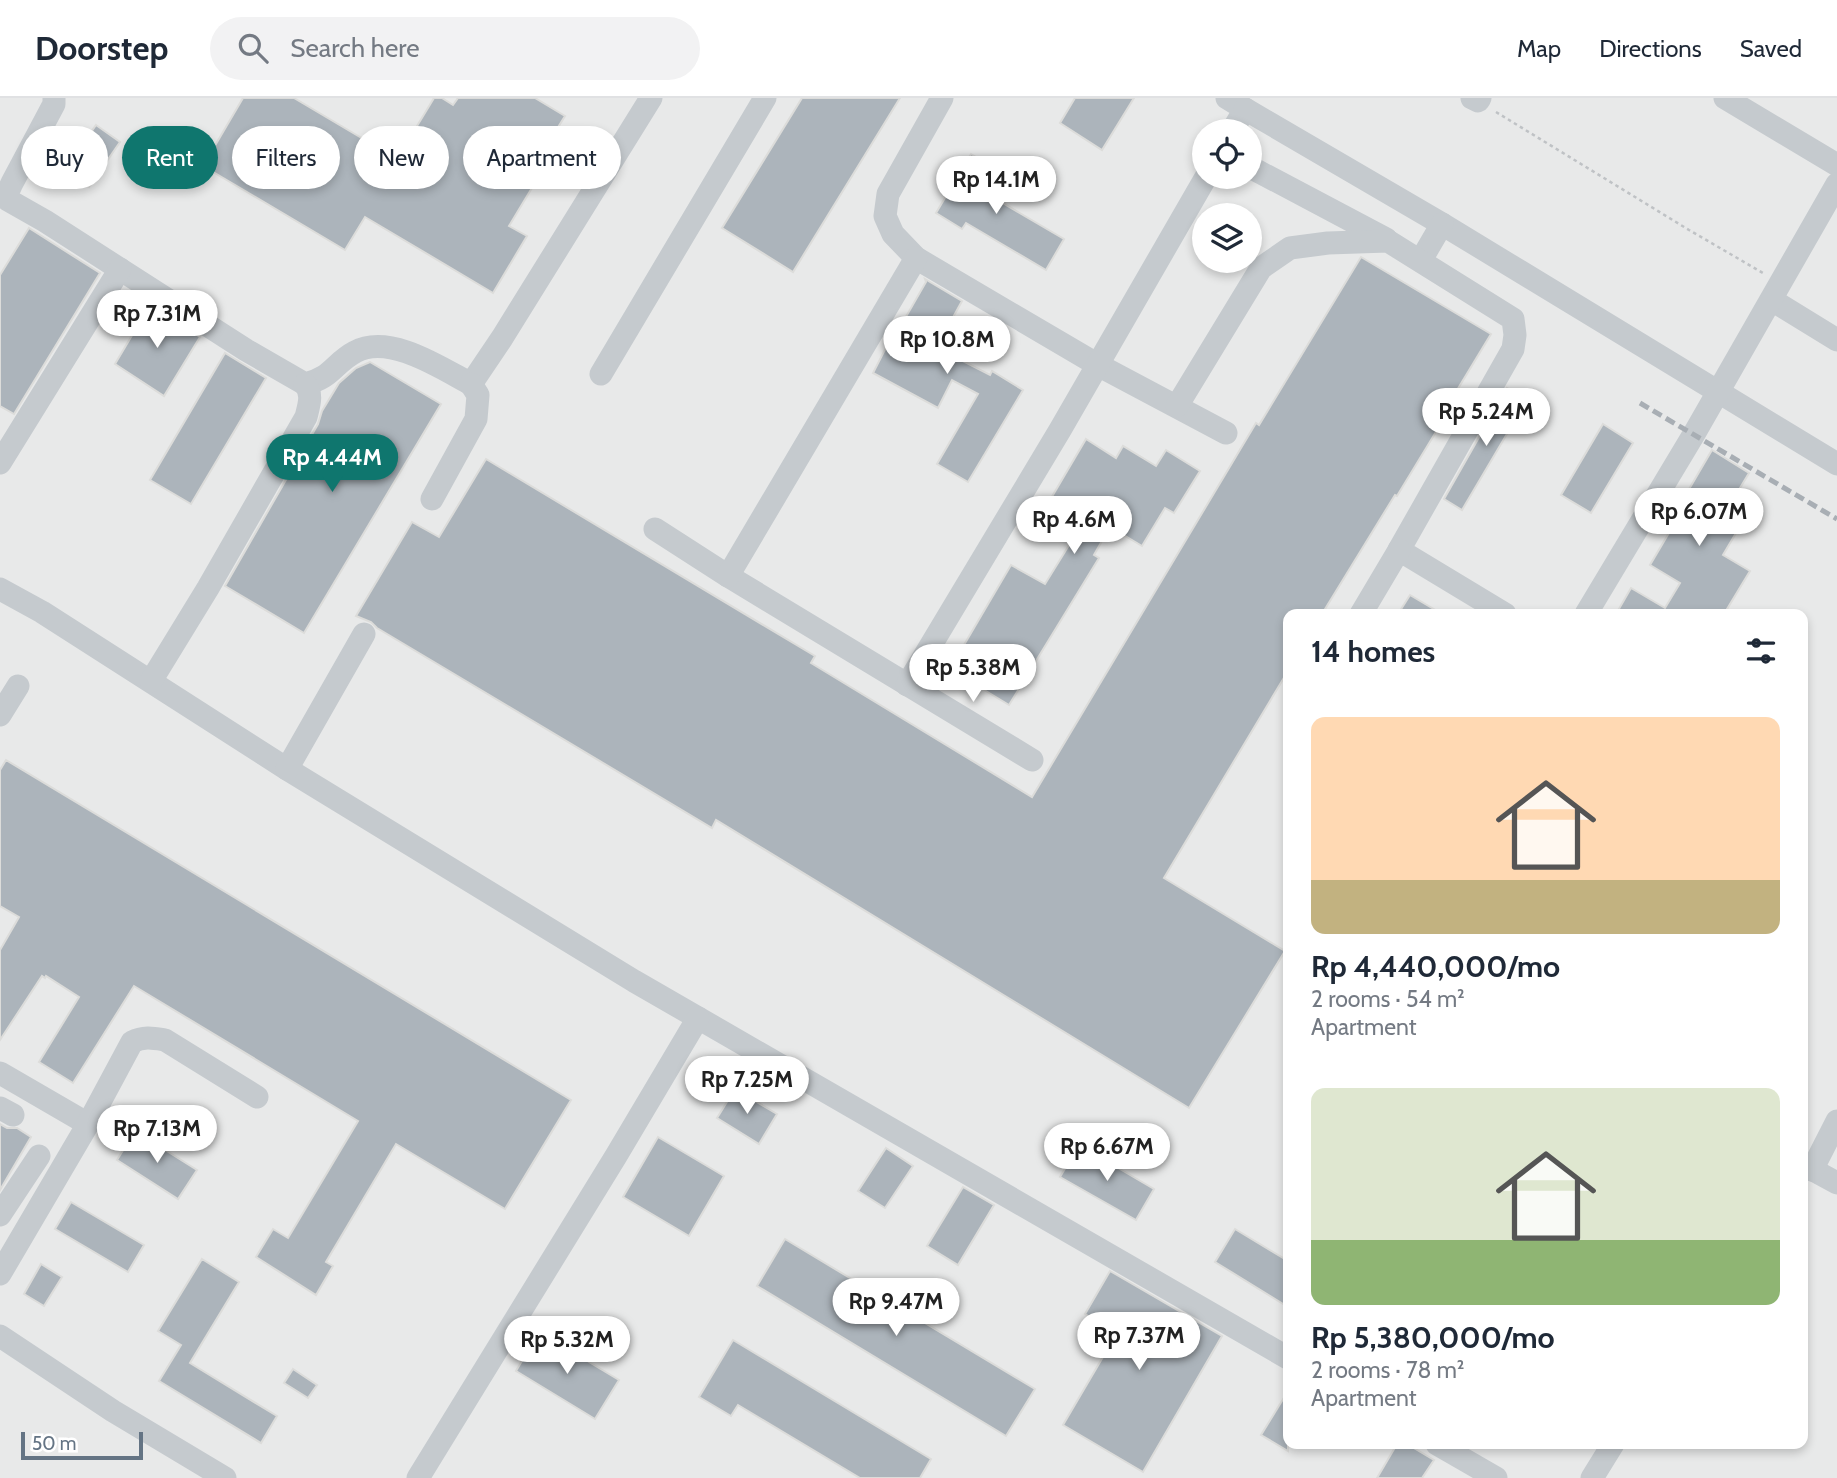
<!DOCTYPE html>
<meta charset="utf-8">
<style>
:root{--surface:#fff;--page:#f2f2f3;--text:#1f2937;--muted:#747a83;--line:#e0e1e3;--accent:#0f766e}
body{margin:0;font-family:Cabin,sans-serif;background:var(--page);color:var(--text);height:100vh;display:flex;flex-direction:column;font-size:26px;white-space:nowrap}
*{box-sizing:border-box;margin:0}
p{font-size:23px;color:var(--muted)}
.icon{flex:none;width:38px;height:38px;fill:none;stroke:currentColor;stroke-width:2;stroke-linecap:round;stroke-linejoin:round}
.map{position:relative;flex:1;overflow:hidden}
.sheet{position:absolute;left:1283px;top:511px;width:525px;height:840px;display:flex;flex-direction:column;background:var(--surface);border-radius:14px;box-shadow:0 4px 10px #0003}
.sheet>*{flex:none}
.top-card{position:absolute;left:21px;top:28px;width:665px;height:63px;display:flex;gap:14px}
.controls{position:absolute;left:1192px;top:21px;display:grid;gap:14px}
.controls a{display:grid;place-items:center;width:70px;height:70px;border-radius:50%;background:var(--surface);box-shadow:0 4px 10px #0003;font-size:35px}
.scale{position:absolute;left:21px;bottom:18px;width:122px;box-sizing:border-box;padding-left:7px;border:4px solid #647484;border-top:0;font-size:19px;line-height:24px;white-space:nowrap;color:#647484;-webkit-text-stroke:5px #fff;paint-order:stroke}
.price{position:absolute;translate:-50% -60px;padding:0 16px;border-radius:24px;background:#fff;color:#222;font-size:23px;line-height:46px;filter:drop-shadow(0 2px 4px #0008)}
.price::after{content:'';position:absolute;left:50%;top:42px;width:21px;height:16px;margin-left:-10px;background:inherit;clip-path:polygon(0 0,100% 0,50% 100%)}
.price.selected{background:var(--accent);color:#fff}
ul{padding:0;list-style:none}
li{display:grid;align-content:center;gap:14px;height:371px;padding:0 28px}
li span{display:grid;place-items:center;height:217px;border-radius:14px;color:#555}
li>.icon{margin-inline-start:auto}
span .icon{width:126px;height:126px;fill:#fffc;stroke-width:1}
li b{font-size:30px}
h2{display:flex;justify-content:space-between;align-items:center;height:84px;padding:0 28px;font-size:30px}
.tag{padding:0 24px;border-radius:32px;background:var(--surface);box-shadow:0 4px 10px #0003;font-size:24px;line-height:63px}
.tag.selected{background:var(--accent);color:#fff}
header{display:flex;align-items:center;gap:42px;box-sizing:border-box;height:98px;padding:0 35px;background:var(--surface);border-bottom:2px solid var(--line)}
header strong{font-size:33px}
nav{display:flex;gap:38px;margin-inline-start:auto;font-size:24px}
.search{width:490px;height:63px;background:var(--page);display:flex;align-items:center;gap:18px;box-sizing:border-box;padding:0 24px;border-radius:38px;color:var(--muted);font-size:26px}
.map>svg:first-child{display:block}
.built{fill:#e8e9e9;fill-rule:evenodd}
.building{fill:#acb4bb;stroke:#dcdcda;stroke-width:2}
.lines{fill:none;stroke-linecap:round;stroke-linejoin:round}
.path{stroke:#bfc2c5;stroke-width:2.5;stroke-dasharray:3.5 3.5;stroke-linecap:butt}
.minor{stroke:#c5cace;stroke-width:23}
.rail{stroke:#a8aeb4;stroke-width:5;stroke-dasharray:10 5;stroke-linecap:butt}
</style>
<header>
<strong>Doorstep</strong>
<div class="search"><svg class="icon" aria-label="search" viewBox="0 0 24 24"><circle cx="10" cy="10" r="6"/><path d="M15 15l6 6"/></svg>Search here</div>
<nav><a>Map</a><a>Directions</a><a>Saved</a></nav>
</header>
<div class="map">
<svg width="1837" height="1380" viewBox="0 0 1837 1380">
<rect width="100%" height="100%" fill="#fafaf8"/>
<!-- built -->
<path class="built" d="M0,0H1837V1380H0ZM1204,33H1250V79H1204ZM1204,117H1250V163H1204ZM1288,516H1802V1346H1288Z"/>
<!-- building -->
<g class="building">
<path d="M243,0H294L397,61L434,0H442L453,7L458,0H535L565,18L539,60L547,65L509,128L527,138L493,195L365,119L345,152L203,68Z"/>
<path d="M802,0H900L793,174L722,130Z"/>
<path d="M1075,0H1134L1102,52L1060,25Z"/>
<path d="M96,27L120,44L89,89L65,72Z"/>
<path d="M971,56L998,72L984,94L1064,141L1046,172L966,125L962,131L936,115Z"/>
<path d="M29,130L100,175L14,316L0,308V177Z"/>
<path d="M1361,159L1491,236L1439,322L1442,324L1397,398L1395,397L1322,516H1288V573L1164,780L1285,853L1189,1010L716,722L712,730L377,530L371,524L356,518L412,424L439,439L486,361L815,558L811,565L1032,699L1256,325L1259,327Z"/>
<path d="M925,181L962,203L950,225L968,236L955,259L990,277L992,273L1023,292L968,384L937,366L978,296L952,282L938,310L873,275L897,228L900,229L926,184Z"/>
<path d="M150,207L200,239L164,298L115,266Z"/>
<path d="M225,255L266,280L191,406L150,382Z"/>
<path d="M370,264L441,306L304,535L225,488L318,326L322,313L339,285L356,270Z"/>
<path d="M1507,290L1527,302L1462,412L1444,401Z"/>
<path d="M1603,326L1633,345L1591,415L1561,397Z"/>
<path d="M1086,341L1116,360L1123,348L1156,368L1166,352L1200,373L1174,415L1165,410L1142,448L1110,429L1094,457L1099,460L1009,607L981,590L993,571L961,552L1011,467L1045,486L1079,431L1075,428L1080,420L1050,402Z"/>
<path d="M1712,352L1749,375L1719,425L1736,435L1723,457L1750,473L1724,516H1616L1631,490L1665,510L1680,485L1650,467L1689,401L1685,398Z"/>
<path d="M1410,497L1442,516H1398Z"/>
<path d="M6,662L571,1002L505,1111L396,1046L326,1164L333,1168L316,1197L256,1159L273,1131L288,1140L358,1023L134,888L73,985L39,964L79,899L46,878L45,880L42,878L0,942V852L19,819L0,808V672Z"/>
<path d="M735,991L777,1016L759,1046L717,1020Z"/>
<path d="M0,1026L7,1030H17L31,1039L0,1092Z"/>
<path d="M135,1033L197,1072L178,1101L117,1062Z"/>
<path d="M658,1039L724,1078L689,1138L623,1099Z"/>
<path d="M1079,1047L1154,1091L1136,1122L1060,1079Z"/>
<path d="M886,1050L913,1068L885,1110L858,1093Z"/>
<path d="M963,1089L994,1107L958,1167L927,1148Z"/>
<path d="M71,1104L144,1147L128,1174L55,1131Z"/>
<path d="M1235,1131L1288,1163V1209L1215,1164Z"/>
<path d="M785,1141L1035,1291L1006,1338L757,1188Z"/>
<path d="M202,1161L239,1184L190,1265L277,1318L261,1345L159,1283L181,1247L158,1233Z"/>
<path d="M41,1166L62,1179L44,1208L24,1196Z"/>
<path d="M1110,1173L1222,1238L1143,1374L1063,1327L1117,1235L1085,1216Z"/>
<path d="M539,1234L619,1282L595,1321L516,1273Z"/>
<path d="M733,1242L931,1361L920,1380H860L738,1307L731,1318L699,1299Z"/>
<path d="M293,1271L317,1287L308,1300L284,1285Z"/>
<path d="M1288,1293V1353L1261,1337Z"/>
<path d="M1397,1346H1407L1434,1362L1422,1380H1377Z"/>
</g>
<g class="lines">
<!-- path -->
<path class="path" d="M1496,14L1689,132L1763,175"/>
<!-- minor -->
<g class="minor">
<path d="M54,0V6L12,85L7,96L8,102L45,123L246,252L305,286C332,280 334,265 355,254C389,235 441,270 471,286L502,240L651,0"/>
<path d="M942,0L888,96L885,118L893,136L916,160L1098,267L1226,335"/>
<path d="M1227,0L1245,11L1232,33"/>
<path d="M1472,0L1478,3L1480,0"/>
<path d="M1725,0L1837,67"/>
<path d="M1245,11L1442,126L1837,366"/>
<path d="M1250,69L1386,141"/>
<path d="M1421,162L1442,126"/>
<path d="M1772,202L1837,242"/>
<path d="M601,276L765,0"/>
<path d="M1177,308L1261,170L1290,150L1328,145L1388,143L1513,221L1515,237L1513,251L1399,452L1505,516"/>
<path d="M0,365L120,171"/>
<path d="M432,401L476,321L478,297L471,286"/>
<path d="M655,431L728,478L1032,662"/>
<path d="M728,478L916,160"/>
<path d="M0,491L42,514L287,671L634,883L1288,1260"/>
<path d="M1361,516L1399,452"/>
<path d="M1586,516L1694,336L1837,86"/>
<path d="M151,583L208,490L306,319C309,307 313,296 305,286"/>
<path d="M907,587L1060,332L1206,79"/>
<path d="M0,617L18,588"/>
<path d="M287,671L364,536"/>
<path d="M0,975L88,1026"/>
<path d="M0,1010L13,1017"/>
<path d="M1802,1066L1837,1085"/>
<path d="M1812,1072L1837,1023"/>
<path d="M0,1117L39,1058"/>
<path d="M0,1176L88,1026L132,944C144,938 153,940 165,942L257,999"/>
<path d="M0,1238L113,1313L225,1380"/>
<path d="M1437,1346L1496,1380"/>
<path d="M418,1380L616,1058L698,920"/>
<path d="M1592,1380L1613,1346"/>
</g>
<!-- rail -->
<path class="rail" d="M1640,305L1837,421"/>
</g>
</svg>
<div class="controls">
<a><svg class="icon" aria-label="locate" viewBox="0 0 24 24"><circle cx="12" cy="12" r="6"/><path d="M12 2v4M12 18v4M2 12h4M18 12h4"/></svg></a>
<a><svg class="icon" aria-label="layers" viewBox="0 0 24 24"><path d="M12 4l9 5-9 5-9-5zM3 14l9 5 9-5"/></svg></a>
</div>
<div class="scale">50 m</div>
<b class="price" style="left:996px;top:118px">Rp 14.1M</b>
<b class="price" style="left:157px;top:252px">Rp 7.31M</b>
<b class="price" style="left:947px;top:278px">Rp 10.8M</b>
<b class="price" style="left:1486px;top:350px">Rp 5.24M</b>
<b class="price selected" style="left:332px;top:396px">Rp 4.44M</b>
<b class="price" style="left:1699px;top:450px">Rp 6.07M</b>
<b class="price" style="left:1074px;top:458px">Rp 4.6M</b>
<b class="price" style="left:973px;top:606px">Rp 5.38M</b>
<b class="price" style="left:747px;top:1018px">Rp 7.25M</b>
<b class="price" style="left:157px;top:1067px">Rp 7.13M</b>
<b class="price" style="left:1107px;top:1085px">Rp 6.67M</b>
<b class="price" style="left:896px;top:1240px">Rp 9.47M</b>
<b class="price" style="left:1139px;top:1274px">Rp 7.37M</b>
<b class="price" style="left:567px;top:1278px">Rp 5.32M</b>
<div class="top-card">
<a class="tag">Buy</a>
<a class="tag selected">Rent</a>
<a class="tag">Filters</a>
<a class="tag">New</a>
<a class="tag">Apartment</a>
</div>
<section class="sheet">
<h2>14 homes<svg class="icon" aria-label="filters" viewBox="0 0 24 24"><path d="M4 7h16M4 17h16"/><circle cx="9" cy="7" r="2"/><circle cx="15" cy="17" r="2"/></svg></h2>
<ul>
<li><span style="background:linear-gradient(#ffd9b3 75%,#c2b280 0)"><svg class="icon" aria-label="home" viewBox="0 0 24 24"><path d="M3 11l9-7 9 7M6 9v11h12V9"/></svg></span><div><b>Rp 4,440,000/mo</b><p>2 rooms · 54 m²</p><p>Apartment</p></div></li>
<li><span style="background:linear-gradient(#dfe7d0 70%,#8fb573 0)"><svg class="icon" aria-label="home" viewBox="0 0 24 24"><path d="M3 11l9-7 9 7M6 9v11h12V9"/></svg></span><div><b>Rp 5,380,000/mo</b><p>2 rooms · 78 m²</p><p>Apartment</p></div></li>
</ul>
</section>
</div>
